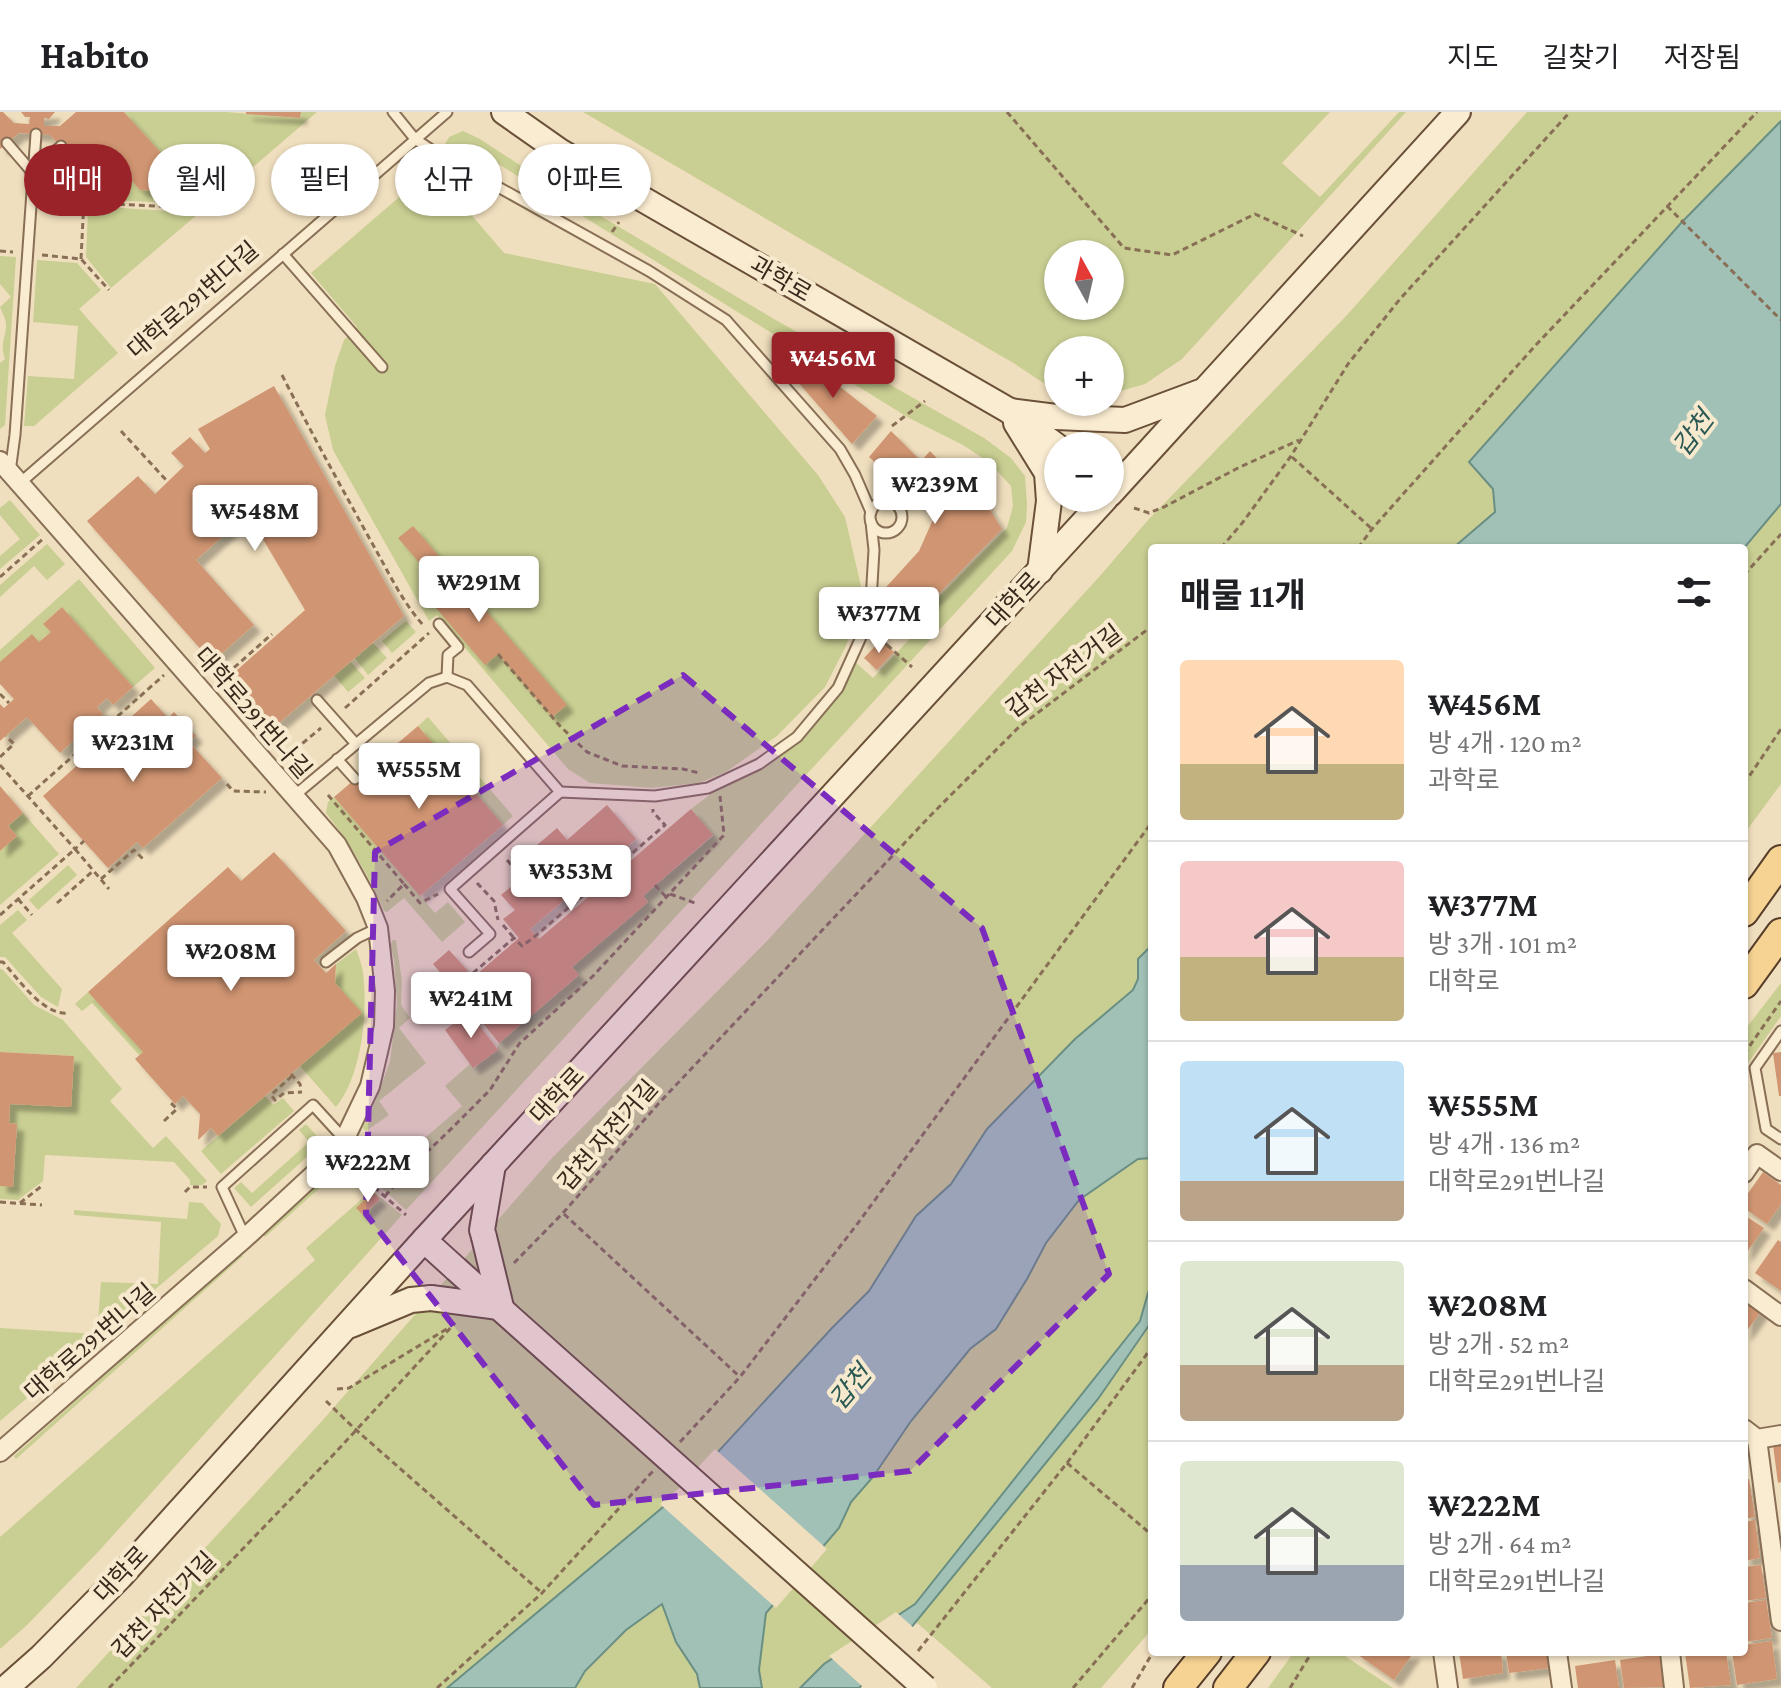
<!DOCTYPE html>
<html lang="ko">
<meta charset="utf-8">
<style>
:root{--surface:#fff;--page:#f2f2f2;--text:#202124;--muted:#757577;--line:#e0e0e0;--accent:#9a2329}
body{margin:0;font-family:"Crimson Pro","Noto Sans KR",serif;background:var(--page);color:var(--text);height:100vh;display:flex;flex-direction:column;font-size:30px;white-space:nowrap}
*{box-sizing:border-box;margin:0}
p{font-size:26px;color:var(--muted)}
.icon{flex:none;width:44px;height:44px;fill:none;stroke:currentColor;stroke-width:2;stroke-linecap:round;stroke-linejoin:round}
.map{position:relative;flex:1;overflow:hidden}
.side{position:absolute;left:1148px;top:432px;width:600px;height:1112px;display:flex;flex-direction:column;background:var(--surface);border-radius:8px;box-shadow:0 2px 6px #0004}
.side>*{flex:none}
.hud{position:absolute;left:24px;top:32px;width:760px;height:72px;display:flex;gap:16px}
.needle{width:52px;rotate:352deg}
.fabs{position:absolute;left:1044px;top:128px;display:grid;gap:16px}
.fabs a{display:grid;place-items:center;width:80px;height:80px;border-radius:50%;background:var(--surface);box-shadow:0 2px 6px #0004;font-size:40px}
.price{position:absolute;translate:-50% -68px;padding:0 18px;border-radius:8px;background:#fff;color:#222;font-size:26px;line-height:52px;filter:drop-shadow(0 2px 4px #0008)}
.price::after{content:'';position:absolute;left:50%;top:48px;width:24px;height:18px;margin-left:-12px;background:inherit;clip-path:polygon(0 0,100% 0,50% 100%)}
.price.selected{background:var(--accent);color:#fff}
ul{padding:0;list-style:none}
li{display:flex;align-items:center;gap:24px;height:200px;padding:0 32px}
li+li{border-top:2px solid var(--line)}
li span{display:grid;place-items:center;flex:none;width:224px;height:160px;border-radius:8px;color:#555}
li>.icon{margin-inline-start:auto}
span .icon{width:96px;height:96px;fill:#fffc;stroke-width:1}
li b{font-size:34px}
h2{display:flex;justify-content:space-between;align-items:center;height:96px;padding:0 32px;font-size:34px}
.tag{padding:0 28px;border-radius:36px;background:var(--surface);box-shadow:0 2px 6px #0004;font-size:28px;line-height:72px}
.tag.selected{background:var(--accent);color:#fff}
header{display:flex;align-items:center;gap:48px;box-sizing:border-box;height:112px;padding:0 40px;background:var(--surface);border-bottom:2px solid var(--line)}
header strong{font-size:38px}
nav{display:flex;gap:44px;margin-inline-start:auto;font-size:28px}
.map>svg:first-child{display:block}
.green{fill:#c9ce92;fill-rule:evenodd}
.water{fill:#a2c1b6;stroke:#698f84;stroke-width:2}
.pier{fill:#f0dfbe}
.building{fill:#d09572;filter:url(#shadow)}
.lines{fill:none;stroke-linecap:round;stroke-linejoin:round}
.service-casing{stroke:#886f56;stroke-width:13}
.minor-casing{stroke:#886f56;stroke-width:22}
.secondary-casing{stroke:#6a5039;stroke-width:28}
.primary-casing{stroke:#563d2b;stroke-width:32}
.path{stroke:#886f56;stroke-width:3;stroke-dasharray:6 4;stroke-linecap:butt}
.service{stroke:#faecd1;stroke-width:9}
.minor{stroke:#faecd1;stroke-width:18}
.secondary{stroke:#faecd1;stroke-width:24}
.primary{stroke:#f6d393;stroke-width:28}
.secondary-bridge-casing{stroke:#6a5039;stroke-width:28;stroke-linecap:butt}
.secondary-bridge{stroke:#faecd1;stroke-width:24}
.marked{fill:#7b2cbf;fill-opacity:0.2;stroke:#7b2cbf;stroke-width:6;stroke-dasharray:16 10;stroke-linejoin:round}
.labels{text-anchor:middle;stroke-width:8;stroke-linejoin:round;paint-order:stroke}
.street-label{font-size:24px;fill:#37281b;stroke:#f7e9ce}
.water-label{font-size:26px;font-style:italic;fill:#2a5853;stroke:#f7e9ce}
</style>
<header>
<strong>Habito</strong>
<nav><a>지도</a><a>길찾기</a><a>저장됨</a></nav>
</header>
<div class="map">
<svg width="1781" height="1576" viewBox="0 0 1781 1576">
<defs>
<filter id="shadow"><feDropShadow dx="7" dy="7" stdDeviation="2" flood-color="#0004"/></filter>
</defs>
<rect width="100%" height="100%" fill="#f0dfbe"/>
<!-- green -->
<g class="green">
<path d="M124,0H226L300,6L301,0H317L209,93L112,88L72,42L79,36L86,43L99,32L140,78L217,83L219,46L162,42Z"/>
<path d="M583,0H1330L1282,51L1320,85L1399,0H1406L1182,247L1145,272L1110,282V238H1058L1057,280L1015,252ZM1110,142V194H1058V142Z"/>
<path d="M1527,0H1781V9L1682,110L1470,350L1493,377L1495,400L1453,436H1152V833L1139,847L1138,867L1133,878L1075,927L987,1017L951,1072L916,1104L869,1179L832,1216L680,1380L447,1576H76L322,1309L552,1046L766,830L1099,465L1149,407L1348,202Z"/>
<path d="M463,19L480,27L567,84L774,207L984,326L1011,346L1025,364L1027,392L1026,410L1012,439L406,1098L378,1073L423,1033L420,1030L462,994L445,974L470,952L474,956L497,938L499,931L578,864L572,855L648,790L643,784L713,724L691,697L712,681L768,653L804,626L841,582L855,550L873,566L933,502L928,496L1007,416L1013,394L1011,374L990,351L963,333L909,306L482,42L445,32L449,25Z"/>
<path d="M432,57L504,141L655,172L818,363L845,405L864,487L845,536L825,575L777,624L726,660L699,671L652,676L590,671L568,657L437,503L429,509L333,338L325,303L335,254L344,228L357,215L311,161Z"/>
<path d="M89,76L107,95L199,101L111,176L86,145Z"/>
<path d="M0,144L16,145L5,313L0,317V251L5,247C0,232 5,227 6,215C7,208 2,201 0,195L11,185L0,172Z"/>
<path d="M37,148L77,151L101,178L79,197L118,241L34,314H24L28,264L74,267L78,214L33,210Z"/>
<path d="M10,388L40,423L0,457V444L20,427L0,403V396Z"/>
<path d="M1781,392V672L1744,722L1743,436Z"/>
<path d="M47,432L65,452L47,468L34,454L0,485V473Z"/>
<path d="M79,467L155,556L133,575L62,495L44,511L51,520L39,530L0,550V538Z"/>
<path d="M406,509L416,520L392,541L382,529Z"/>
<path d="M373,531L387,546L368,563L355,546Z"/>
<path d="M351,550L365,566L348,580L334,563Z"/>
<path d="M428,605L513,704L503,713L418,614Z"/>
<path d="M334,685L435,801L448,790L465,810L442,830L404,786L387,800L384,799C368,763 351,732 326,701L328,690Z"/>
<path d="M23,701L59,742L0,793V739L17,724L8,714Z"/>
<path d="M68,753L77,763L38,798L29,788Z"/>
<path d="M18,798L27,808L12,821L62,877L58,895L41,885L5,845H0V813Z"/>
<path d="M393,828H396L402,869L401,893L410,906L399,916L426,951L379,989L389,1003L366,1019L363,1016L377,985L390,949L397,892L394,848L390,833Z"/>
<path d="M356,837C359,845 362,853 363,861C368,900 362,963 336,995L300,954L361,901L335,871L336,852Z"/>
<path d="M0,857H2L34,893L63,908L122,977L110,989L153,1036L166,1024L207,1069L202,1073H190V1068L174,1050L45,1043L43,1069L18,1088L0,1087V1074H13L17,1012L9,1011L10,992L71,995L74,944L0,940Z"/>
<path d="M1781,871V904L1744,957V919Z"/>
<path d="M88,880L143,940L139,943L92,891L82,899L75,892Z"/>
<path d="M265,984L273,993L283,986L294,999L221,1062L201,1039Z"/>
<path d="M306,1012L321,1029L317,1036L251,1095L234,1076L241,1070L252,1081L309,1030L299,1018Z"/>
<path d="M1152,1046V1167L1140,1209L915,1492L824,1552L800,1576H762L759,1558L766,1502L839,1416L851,1390L873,1365L911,1309L970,1237L996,1217L1027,1167L1046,1131L1079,1088L1138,1047Z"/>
<path d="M338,1053L343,1055L265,1125L263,1123L265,1118Z"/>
<path d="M372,1078L402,1103L98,1440L27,1513L0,1537V1425L315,1148L306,1136Z"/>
<path d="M189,1090L202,1091L221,1112L218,1124L0,1309V1216L97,1222L101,1170L158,1172L161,1110L74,1103V1098L187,1107Z"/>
<path d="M240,1142L243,1144L16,1347L14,1344Z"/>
<path d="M1152,1211V1517L1101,1576H992L916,1510L1098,1287Z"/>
<path d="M662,1491C665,1504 670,1517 676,1529C685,1547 696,1555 700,1576H575L585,1559L626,1518Z"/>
<path d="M1294,1540H1339L1393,1576H1268Z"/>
</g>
<!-- water -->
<g class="water">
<path d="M1781,9V392L1744,436H1453L1495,400L1493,377L1469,350L1682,110Z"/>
<path d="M1152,833V1046L1138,1047L1079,1088L1046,1131L1027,1167L996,1217L970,1237L911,1309L873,1365L851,1390L839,1416L766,1501L759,1558L762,1576H700L697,1562L676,1530L662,1492L626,1518L585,1559L575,1576H447L681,1380L832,1216L869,1179L916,1104L951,1072L987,1017L1075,927L1133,878L1138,867V847Z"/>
<path d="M1152,1167V1209L1098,1287L874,1561L859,1576H800L824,1552L915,1492L1140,1209Z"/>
</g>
<!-- pier -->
<g class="pier">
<path d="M715,1337L827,1437L776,1496L660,1392L678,1377Z"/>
<path d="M896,1500L915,1517L877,1563L864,1576L829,1544Z"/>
</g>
<!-- building -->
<g class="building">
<path d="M0,0H3L14,11L29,12L30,5H25L21,0H55L49,7L44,6V14H60L76,0H124L162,42L219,46L217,83L140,78L99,32L86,44L79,36L69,44L50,23L19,21L0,37Z"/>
<path d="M246,0H301L300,6L246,2Z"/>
<path d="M806,248L877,304L852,332L784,254Z"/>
<path d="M274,274L404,504L272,617L227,567L305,498L248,402L196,448L254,513L212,550L87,409L138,364L155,382L184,354L171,341L190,325L205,341L210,337L198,317Z"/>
<path d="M891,319L921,349L930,339L959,369L965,358L1002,417L908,513L878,484L919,439L935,403L869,345Z"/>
<path d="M413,414L567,593L552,605L498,542L485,553L436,496L449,485L398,426Z"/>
<path d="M62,495L133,575L113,593L107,586L97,595L103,602L60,641L27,605L0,629V592L4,596L14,587L0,572V550L32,522L39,530L51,520L43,512Z"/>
<path d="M881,528L894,540L877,558L864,546Z"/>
<path d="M151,587L168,606L174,600L196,624L189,630L222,666L143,736L137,730L108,756L43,684Z"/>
<path d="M418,614L503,713L420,784L334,685Z"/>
<path d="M0,674L23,701L8,714L17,724L0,739Z"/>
<path d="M607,693L636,727L530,817L539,827L691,697L713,723L643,784L648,790L572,855L579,863L499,931L457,879L519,826L503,807L515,798L501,783L533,756L523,745L557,716L567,728Z"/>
<path d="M274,740L346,819L314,848L326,861L336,852L335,871L362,901L218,1024L211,1016L198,1028L200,1002L183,984L175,992L135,947L143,940L88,880L228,755L241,769Z"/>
<path d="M449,838L468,859L451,873L433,852Z"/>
<path d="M469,900L498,938L473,956L445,918Z"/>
<path d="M0,940L74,944L71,995L10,992L9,1011L17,1012L13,1075L0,1074Z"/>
<path d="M1781,940V984H1779L1773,941Z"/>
<path d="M1763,1060L1781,1073V1092L1767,1112L1744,1096V1087Z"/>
<path d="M373,1080L380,1087L363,1103L356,1096Z"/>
<path d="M1744,1103L1764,1116L1744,1144Z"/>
<path d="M1778,1128L1781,1130V1179L1755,1161Z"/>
<path d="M1744,1186L1762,1198L1744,1223Z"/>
<path d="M1781,1331V1370L1778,1371L1773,1333Z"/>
<path d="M1749,1367L1755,1405L1744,1407V1368Z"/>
<path d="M1755,1408L1760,1446L1744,1449V1410Z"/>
<path d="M1761,1453L1766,1486L1744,1489V1455Z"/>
<path d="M1766,1488L1772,1526L1744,1530V1491Z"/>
<path d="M1772,1529L1777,1567L1737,1573L1732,1540H1744V1533Z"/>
<path d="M1354,1540H1414L1394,1568Z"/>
<path d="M1459,1540H1501L1503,1561L1463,1567Z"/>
<path d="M1506,1540H1547L1549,1556L1509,1561Z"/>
<path d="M1691,1540H1726L1731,1573L1690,1576L1685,1541Z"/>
<path d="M1661,1542L1665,1575L1624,1576L1620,1548Z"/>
<path d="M1615,1548L1619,1576H1578L1575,1554Z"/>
</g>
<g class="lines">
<defs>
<g id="service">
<path d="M393,0L415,27L430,37L649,159L726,208L840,337L855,363L871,400"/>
<path d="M7,31L32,60"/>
<path d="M32,60L61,34"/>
<path d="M283,142L382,255"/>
<path d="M10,360L15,323L36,22"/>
<path d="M20,371L447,0"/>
<circle cx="886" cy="405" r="16"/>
<path d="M439,512L458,535L448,543L447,565"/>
<path d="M317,588L356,632"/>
<path d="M337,647L355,667"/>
<path d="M560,680L655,684L708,676L759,652L797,625L838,576L862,523L871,489L874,438L871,410"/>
<path d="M294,684L429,571L447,565L467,573L560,680L450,777L490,822L469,840"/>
<path d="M326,850L357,826L378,816"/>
<path d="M1781,919L1755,956L1766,1017L1781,1027"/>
<path d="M245,1125L222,1075L313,993L345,1028"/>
</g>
<g id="minor">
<path d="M0,349L337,733L366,786L378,816L385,879L384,914L370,974L339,1039L245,1126L0,1340"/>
<path d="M1744,1061L1757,1042L1781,1059"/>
<path d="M1744,1177L1781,1204"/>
<path d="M1744,1317L1757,1327L1781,1323"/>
<path d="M1757,1327L1781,1509"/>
<path d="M1443,1540L1448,1576"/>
<path d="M1557,1540L1562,1576"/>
<path d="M1670,1540L1674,1576"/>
</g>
<g id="secondary">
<path d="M504,0L561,40L1008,298L1058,335"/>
<path d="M1010,299L1056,305L1125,308L1200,280"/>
<path d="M1016,311L1047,361L1049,389L1040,459"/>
<path d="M1110,382L1458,0"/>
<path d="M484,1125L482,1118L493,1053"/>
<path d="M424,1128L456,1157"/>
<path d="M351,1213L411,1188L431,1186"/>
<path d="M6,1576L41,1545L120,1465L424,1128L1106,386"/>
</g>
<g id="primary">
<path d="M1744,800L1781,748"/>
<path d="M1744,872L1781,821"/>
<path d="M1178,1576L1207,1540"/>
<path d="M1228,1576L1256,1540"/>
</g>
</defs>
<!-- service casing -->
<use href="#service" class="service-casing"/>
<!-- minor casing -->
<use href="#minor" class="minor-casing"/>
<!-- secondary casing -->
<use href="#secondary" class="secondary-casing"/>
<!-- primary casing -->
<use href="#primary" class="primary-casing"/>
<!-- path -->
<g class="path">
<path d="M1007,0L1124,136L1172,143L1255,102L1303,124"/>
<path d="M71,45L85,64L110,92L205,96"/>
<path d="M1667,94L1781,208"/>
<path d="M612,120L619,110"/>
<path d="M0,139L13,140"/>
<path d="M42,143L81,147L109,178"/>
<path d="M81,147L85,67"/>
<path d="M282,263C311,320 341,375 372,431C388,459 402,490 424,514"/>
<path d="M892,314L925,289"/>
<path d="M121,319L167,369"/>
<path d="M1292,345L1372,417"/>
<path d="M1134,396L1149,401L1164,395L1238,356L1299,328"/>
<path d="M1221,436L1243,410L1291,344L1348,252L1400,187L1570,0"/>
<path d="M1358,436L1372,417L1534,235L1757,0"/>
<path d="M1744,463L1781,422"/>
<path d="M0,465L44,426"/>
<path d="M876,522L887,533"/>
<path d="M887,533L912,555"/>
<path d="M498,542L560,614L587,640L622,654L683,657L699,661"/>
<path d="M219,569L272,522"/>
<path d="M0,582L9,591"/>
<path d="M345,596L429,521"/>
<path d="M287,644L321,616"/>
<path d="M0,645L14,632L6,624"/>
<path d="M0,653L75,737L84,729"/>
<path d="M227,672L233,679L266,680"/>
<path d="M1744,672L1781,617"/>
<path d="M328,683L404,772L387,789"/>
<path d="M28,684L164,563"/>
<path d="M507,748L522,765"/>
<path d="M101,767L134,738L143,747"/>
<path d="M477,771L494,789L498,808"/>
<path d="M404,772L420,791L438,782"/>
<path d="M655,773L667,786"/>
<path d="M670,782L695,791"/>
<path d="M18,787L32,803"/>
<path d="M57,791L93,759"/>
<path d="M0,803L75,737L109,777"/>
<path d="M503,813L514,826"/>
<path d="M0,850H3C18,867 44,904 68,901"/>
<path d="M414,898L452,879L514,826L522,834L533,826L665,713L653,700V697"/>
<path d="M1744,942L1781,889"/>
<path d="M291,962L300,972L301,978"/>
<path d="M292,964L271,983L275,988L284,981L302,980"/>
<path d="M164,1009L177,997L171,991L173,989"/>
<path d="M374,1075L406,1103"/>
<path d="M185,1080L190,1075H207"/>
<path d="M385,1084L412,1054L447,1021L490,978L519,932L593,864L724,723L720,684"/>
<path d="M0,1090L42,1093"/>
<path d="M20,1091L43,1073"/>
<path d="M564,1102L740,1265"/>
<path d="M514,1151L563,1101L659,991L931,703L1019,615L1152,514"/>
<path d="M337,1277L349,1276L450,1215"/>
<path d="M326,1289L355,1317L542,1481"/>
<path d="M680,1330L740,1265L858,1111L1152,710"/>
<path d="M1067,1351L1152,1423"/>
<path d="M918,1539L1067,1351L1152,1235"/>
<path d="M109,1576L335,1341L455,1211"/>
<path d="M437,1576L542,1481L653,1359"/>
<path d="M1073,1576L1152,1483"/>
<path d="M1132,1576L1153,1540"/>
<path d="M1290,1576L1312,1540"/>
</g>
<!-- service -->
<use href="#service" class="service"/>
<!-- minor -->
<use href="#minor" class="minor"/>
<!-- secondary -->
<use href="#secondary" class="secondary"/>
<!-- primary -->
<use href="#primary" class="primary"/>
<defs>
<g id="secondary-bridge">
<path d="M484,1125L501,1195"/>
<path d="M456,1157L925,1576"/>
<path d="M431,1186L499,1195"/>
</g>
</defs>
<!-- secondary-bridge casing -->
<use href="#secondary-bridge" class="secondary-bridge-casing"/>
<!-- secondary-bridge -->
<use href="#secondary-bridge" class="secondary-bridge"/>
</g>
<!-- marked area -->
<path class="marked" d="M683,563L982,816L1109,1162L910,1359L594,1393L366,1102L375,740Z"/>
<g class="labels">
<!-- street labels -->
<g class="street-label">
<text transform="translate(781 167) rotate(30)" y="8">과학로</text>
<text transform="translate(193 188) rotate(-41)" y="8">대학로291번다길</text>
<text transform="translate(1013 488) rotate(-47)" y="8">대학로</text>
<text transform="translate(1064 559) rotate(-37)" y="8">갑천 자전거길</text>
<text transform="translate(253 601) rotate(49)" y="8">대학로291번나길</text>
<text transform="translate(557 983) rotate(-47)" y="8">대학로</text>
<text transform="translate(608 1023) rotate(-49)" y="8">갑천 자전거길</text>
<text transform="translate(90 1230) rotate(-41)" y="8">대학로291번나길</text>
<text transform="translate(121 1462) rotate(-47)" y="8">대학로</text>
<text transform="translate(164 1493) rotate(-46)" y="8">갑천 자전거길</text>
</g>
<!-- water labels -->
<g class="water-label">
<text transform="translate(1693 321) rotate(-53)" y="9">갑천</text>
<text transform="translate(850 1275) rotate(-50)" y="9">갑천</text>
</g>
</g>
</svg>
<div class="fabs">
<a><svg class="needle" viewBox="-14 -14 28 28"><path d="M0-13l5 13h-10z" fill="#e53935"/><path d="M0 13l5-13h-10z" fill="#757577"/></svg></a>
<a>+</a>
<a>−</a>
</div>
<b class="price selected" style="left:833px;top:288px">₩456M</b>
<b class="price" style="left:935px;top:414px">₩239M</b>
<b class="price" style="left:255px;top:441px">₩548M</b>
<b class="price" style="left:479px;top:512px">₩291M</b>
<b class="price" style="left:879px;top:543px">₩377M</b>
<b class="price" style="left:133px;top:672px">₩231M</b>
<b class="price" style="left:419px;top:699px">₩555M</b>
<b class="price" style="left:571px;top:801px">₩353M</b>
<b class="price" style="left:231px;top:881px">₩208M</b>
<b class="price" style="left:471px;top:928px">₩241M</b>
<b class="price" style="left:368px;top:1092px">₩222M</b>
<div class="hud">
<a class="tag selected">매매</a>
<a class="tag">월세</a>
<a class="tag">필터</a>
<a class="tag">신규</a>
<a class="tag">아파트</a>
</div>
<section class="side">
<h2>매물 11개<svg class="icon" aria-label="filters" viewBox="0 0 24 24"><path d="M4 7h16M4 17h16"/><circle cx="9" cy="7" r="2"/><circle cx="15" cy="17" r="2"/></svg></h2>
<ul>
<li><span style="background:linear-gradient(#ffd9b3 65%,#c2b280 0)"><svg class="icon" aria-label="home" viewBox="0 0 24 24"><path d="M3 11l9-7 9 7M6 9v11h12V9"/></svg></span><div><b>₩456M</b><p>방 4개 · 120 m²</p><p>과학로</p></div></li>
<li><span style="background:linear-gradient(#f6c9c9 60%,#c2b280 0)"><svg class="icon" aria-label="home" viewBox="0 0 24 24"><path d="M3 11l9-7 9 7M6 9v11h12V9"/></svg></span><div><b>₩377M</b><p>방 3개 · 101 m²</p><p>대학로</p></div></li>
<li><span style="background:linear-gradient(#bfe0f5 75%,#b9a48a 0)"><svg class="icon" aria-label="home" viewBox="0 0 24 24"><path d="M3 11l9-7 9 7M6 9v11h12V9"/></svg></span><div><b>₩555M</b><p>방 4개 · 136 m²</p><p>대학로291번나길</p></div></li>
<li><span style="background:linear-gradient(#dfe7d0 65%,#b9a48a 0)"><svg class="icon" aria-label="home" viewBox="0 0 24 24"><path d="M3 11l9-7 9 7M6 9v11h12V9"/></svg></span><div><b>₩208M</b><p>방 2개 · 52 m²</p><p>대학로291번나길</p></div></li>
<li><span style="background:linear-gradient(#dfe7d0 65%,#9aa5b1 0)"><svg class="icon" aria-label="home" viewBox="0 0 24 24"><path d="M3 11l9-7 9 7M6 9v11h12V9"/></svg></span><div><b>₩222M</b><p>방 2개 · 64 m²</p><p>대학로291번나길</p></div></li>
</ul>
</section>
</div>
